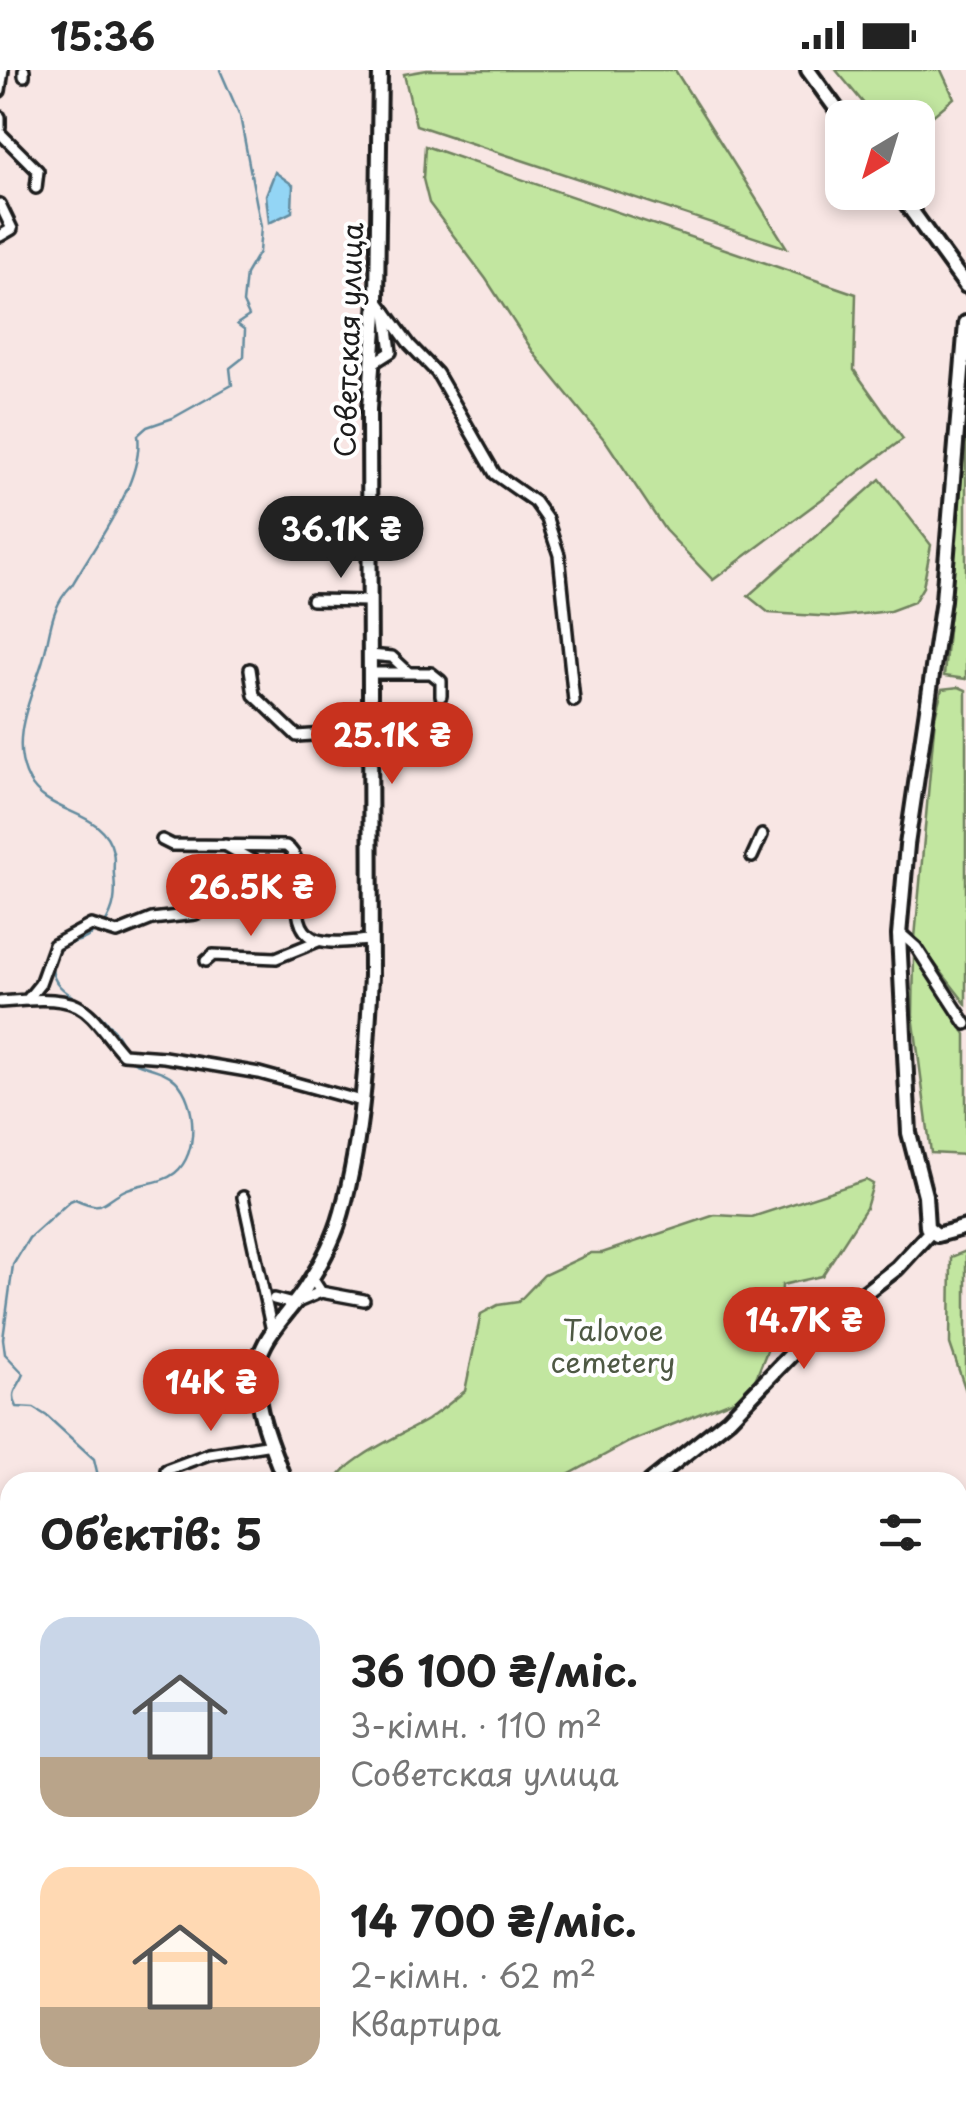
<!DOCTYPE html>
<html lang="uk">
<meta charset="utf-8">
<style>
:root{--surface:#fff;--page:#f6f6f6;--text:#222;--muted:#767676;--accent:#c8321e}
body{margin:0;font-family:"Playpen Sans",sans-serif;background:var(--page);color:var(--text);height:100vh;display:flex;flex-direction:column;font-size:38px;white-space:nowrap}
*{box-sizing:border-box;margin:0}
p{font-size:32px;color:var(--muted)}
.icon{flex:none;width:55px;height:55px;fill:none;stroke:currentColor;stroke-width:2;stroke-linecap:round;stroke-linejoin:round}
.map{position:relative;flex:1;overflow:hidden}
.sheet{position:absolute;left:0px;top:1402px;width:968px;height:642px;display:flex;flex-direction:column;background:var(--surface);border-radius:30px 30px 0 0;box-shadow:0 5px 15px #0003}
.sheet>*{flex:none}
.needle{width:65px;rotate:218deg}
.controls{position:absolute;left:825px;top:30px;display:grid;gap:20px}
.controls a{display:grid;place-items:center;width:110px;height:110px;border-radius:20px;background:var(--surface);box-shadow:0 5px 15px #0003;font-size:50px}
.price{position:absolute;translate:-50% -85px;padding:0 22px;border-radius:35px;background:var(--accent);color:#fff;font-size:32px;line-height:65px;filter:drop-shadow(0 2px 5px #0008)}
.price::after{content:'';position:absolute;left:50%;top:60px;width:30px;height:22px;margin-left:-15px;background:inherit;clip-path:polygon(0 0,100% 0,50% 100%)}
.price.selected{background:#222;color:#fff}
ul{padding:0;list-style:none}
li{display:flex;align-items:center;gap:30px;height:250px;padding:0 40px}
li span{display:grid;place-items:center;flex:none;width:280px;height:200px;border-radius:30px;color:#555}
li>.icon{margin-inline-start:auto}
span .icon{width:120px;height:120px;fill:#fffc;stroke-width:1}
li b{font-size:42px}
h2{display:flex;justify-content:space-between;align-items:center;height:120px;padding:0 40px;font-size:42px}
.status{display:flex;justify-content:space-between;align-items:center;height:70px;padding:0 50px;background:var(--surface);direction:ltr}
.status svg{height:28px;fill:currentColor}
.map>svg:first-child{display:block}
.green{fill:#c2e6a0;stroke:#6f815e;stroke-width:2.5}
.water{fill:#93d5f5;stroke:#638b9e;stroke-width:2.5}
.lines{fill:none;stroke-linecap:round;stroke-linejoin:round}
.stream{stroke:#638b9e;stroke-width:2.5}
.street-casing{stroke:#1c1c1c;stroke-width:16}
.secondary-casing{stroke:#1c1c1c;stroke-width:20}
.street{stroke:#fff;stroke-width:9}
.secondary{stroke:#fff;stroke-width:12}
.labels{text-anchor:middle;stroke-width:8;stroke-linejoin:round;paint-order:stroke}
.street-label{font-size:28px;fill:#1c1c1c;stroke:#fff}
.park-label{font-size:28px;fill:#4e5944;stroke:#fff}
</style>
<div class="status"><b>15:36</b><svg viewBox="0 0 49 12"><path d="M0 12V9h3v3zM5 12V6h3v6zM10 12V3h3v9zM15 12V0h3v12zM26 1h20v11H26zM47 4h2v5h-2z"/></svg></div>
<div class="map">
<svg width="966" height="2044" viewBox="0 0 966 2044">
<rect width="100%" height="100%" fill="#f8e6e4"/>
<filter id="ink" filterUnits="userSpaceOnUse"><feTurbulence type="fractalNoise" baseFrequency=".01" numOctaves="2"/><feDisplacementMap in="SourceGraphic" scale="20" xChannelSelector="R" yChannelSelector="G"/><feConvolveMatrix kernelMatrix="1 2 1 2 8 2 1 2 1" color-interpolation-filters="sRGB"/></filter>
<g filter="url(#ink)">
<!-- green -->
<g class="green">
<path d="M427,0H675L787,178L416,55L404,4Z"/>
<path d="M836,0H941L954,28L918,58V48L875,47Z"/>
<path d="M425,76L856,224L854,300L903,369L713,510L665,460L607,373L536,286L486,209L429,133L423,109Z"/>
<path d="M966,357V609L944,606Z"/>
<path d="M880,409L931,475L923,517L914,532L890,541L835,547L769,543L748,526Z"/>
<path d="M959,617L966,620V934L915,868L935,647L942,619Z"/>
<path d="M914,884L966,964V1085L931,1083L913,945Z"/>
<path d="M866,1110L873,1114L866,1138L822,1206L782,1215C782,1251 763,1291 749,1324L629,1372L555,1412H335C347,1388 402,1365 427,1350C440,1341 453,1331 465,1321L481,1244L498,1235L518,1232L544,1205L591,1183H602L715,1145L752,1147Z"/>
<path d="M966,1181V1321L950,1274L951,1187Z"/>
</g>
<!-- water -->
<path class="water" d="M275,102L293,115L292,142L269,153L266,125Z"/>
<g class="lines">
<!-- stream -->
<g class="stream">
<path d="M104,855C115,839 116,825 114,805C113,797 115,789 113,782C104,738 47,746 29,710C10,674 28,634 40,599C52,566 47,541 72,515C96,473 144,411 138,365L147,357L173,348L232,315L230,298L244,287L245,260L237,254L249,246L243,233L246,204L259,182L261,157L240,46L220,0"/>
<path d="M95,861C85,873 72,870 60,879C57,882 54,889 53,893C47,919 81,929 97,943C110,954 120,966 125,981"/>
<path d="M92,1412L98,1406L94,1389L47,1346L34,1338L17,1337C9,1321 19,1318 24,1304L5,1284L3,1269L13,1195L29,1168L70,1131L75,1129C104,1142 100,1133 123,1121C139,1112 160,1115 175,1103C199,1084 197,1032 176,1011C163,998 142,998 128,989"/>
<path d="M373,2035L381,2044"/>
</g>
<defs>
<g id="street">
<path d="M24,6V0"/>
<path d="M0,21L3,0"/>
<path d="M0,47V57"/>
<path d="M0,63L38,101L36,118"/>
<path d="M0,134L12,159L0,166"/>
<path d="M377,230L410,275L437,303L495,404L535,432L547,449L559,485L574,631"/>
<path d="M372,294L391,282L386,242"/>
<path d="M312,530L369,531"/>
<path d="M369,585L392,587L408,602"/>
<path d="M250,599L254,625L297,666L370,661"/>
<path d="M369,603H431L441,611V626"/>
<path d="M162,770L172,775L286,776C315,795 280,853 315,869C331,875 354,871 370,870"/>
<path d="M225,775L260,795L294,823"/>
<path d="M752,787L762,765"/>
<path d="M899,862L916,877L966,954"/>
<path d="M206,891L213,885L276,888L318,871"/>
<path d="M27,930C88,926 87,943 123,984L164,987L259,1003L361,1031"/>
<path d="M0,932L27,930L40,914L54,875L91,855L117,863L152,849L195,844L231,830L277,823L299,829"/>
<path d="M243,1127L272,1261"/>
<path d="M312,1208L321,1222L364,1230"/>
<path d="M274,1229L293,1234L321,1222"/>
<path d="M166,1400L209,1384L272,1374"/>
<path d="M0,1450L10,1449"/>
<path d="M0,1856L10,1857"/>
<path d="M0,1876L10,1884"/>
<path d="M252,2035L259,2044"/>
<path d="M100,2044L103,2035"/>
<path d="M570,2044L579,2035"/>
</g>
<g id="secondary">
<path d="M808,0L843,48"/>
<path d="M898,122L966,216"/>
<path d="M966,253L943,530L907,775L899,865L909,1063L925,1125L927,1157L937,1165L966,1157"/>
<path d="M285,1412C273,1380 257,1345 256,1309C255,1271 287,1247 306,1217C321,1194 335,1168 342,1142C363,1065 367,984 371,906L369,339L377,230L380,0"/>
<path d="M650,1412L729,1349L808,1267L897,1198L931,1161"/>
<path d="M774,2035L780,2044"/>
</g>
</defs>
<!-- street casing -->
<use href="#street" class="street-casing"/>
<!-- secondary casing -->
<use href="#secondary" class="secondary-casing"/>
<!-- street -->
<use href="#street" class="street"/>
<!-- secondary -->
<use href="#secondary" class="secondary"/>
</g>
</g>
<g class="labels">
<!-- street labels -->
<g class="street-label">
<text transform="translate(349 270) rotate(-88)" y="10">Советская улица</text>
</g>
<!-- park labels -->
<g class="park-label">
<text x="613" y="1271">Talovoe<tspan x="613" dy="32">cemetery</tspan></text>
</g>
</g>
</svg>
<div class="controls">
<a><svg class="needle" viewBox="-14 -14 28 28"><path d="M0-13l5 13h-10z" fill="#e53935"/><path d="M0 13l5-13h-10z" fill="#767676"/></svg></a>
</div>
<b class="price selected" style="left:341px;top:511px">36.1K ₴</b>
<b class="price" style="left:392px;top:717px">25.1K ₴</b>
<b class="price" style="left:251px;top:869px">26.5K ₴</b>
<b class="price" style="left:804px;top:1302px">14.7K ₴</b>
<b class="price" style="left:211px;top:1364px">14K ₴</b>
<section class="sheet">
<h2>Об’єктів: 5<svg class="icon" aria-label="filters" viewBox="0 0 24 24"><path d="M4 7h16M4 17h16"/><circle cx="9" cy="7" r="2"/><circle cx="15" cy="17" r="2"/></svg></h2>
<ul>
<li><span style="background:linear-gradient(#c9d6e8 70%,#b9a48a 0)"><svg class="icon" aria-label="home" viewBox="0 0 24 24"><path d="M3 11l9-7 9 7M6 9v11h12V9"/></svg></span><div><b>36 100 ₴/міс.</b><p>3-кімн. · 110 m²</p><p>Советская улица</p></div></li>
<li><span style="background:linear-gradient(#ffd9b3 70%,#b9a48a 0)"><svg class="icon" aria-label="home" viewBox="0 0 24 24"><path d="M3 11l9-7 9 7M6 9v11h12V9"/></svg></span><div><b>14 700 ₴/міс.</b><p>2-кімн. · 62 m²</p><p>Квартира</p></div></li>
</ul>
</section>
</div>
